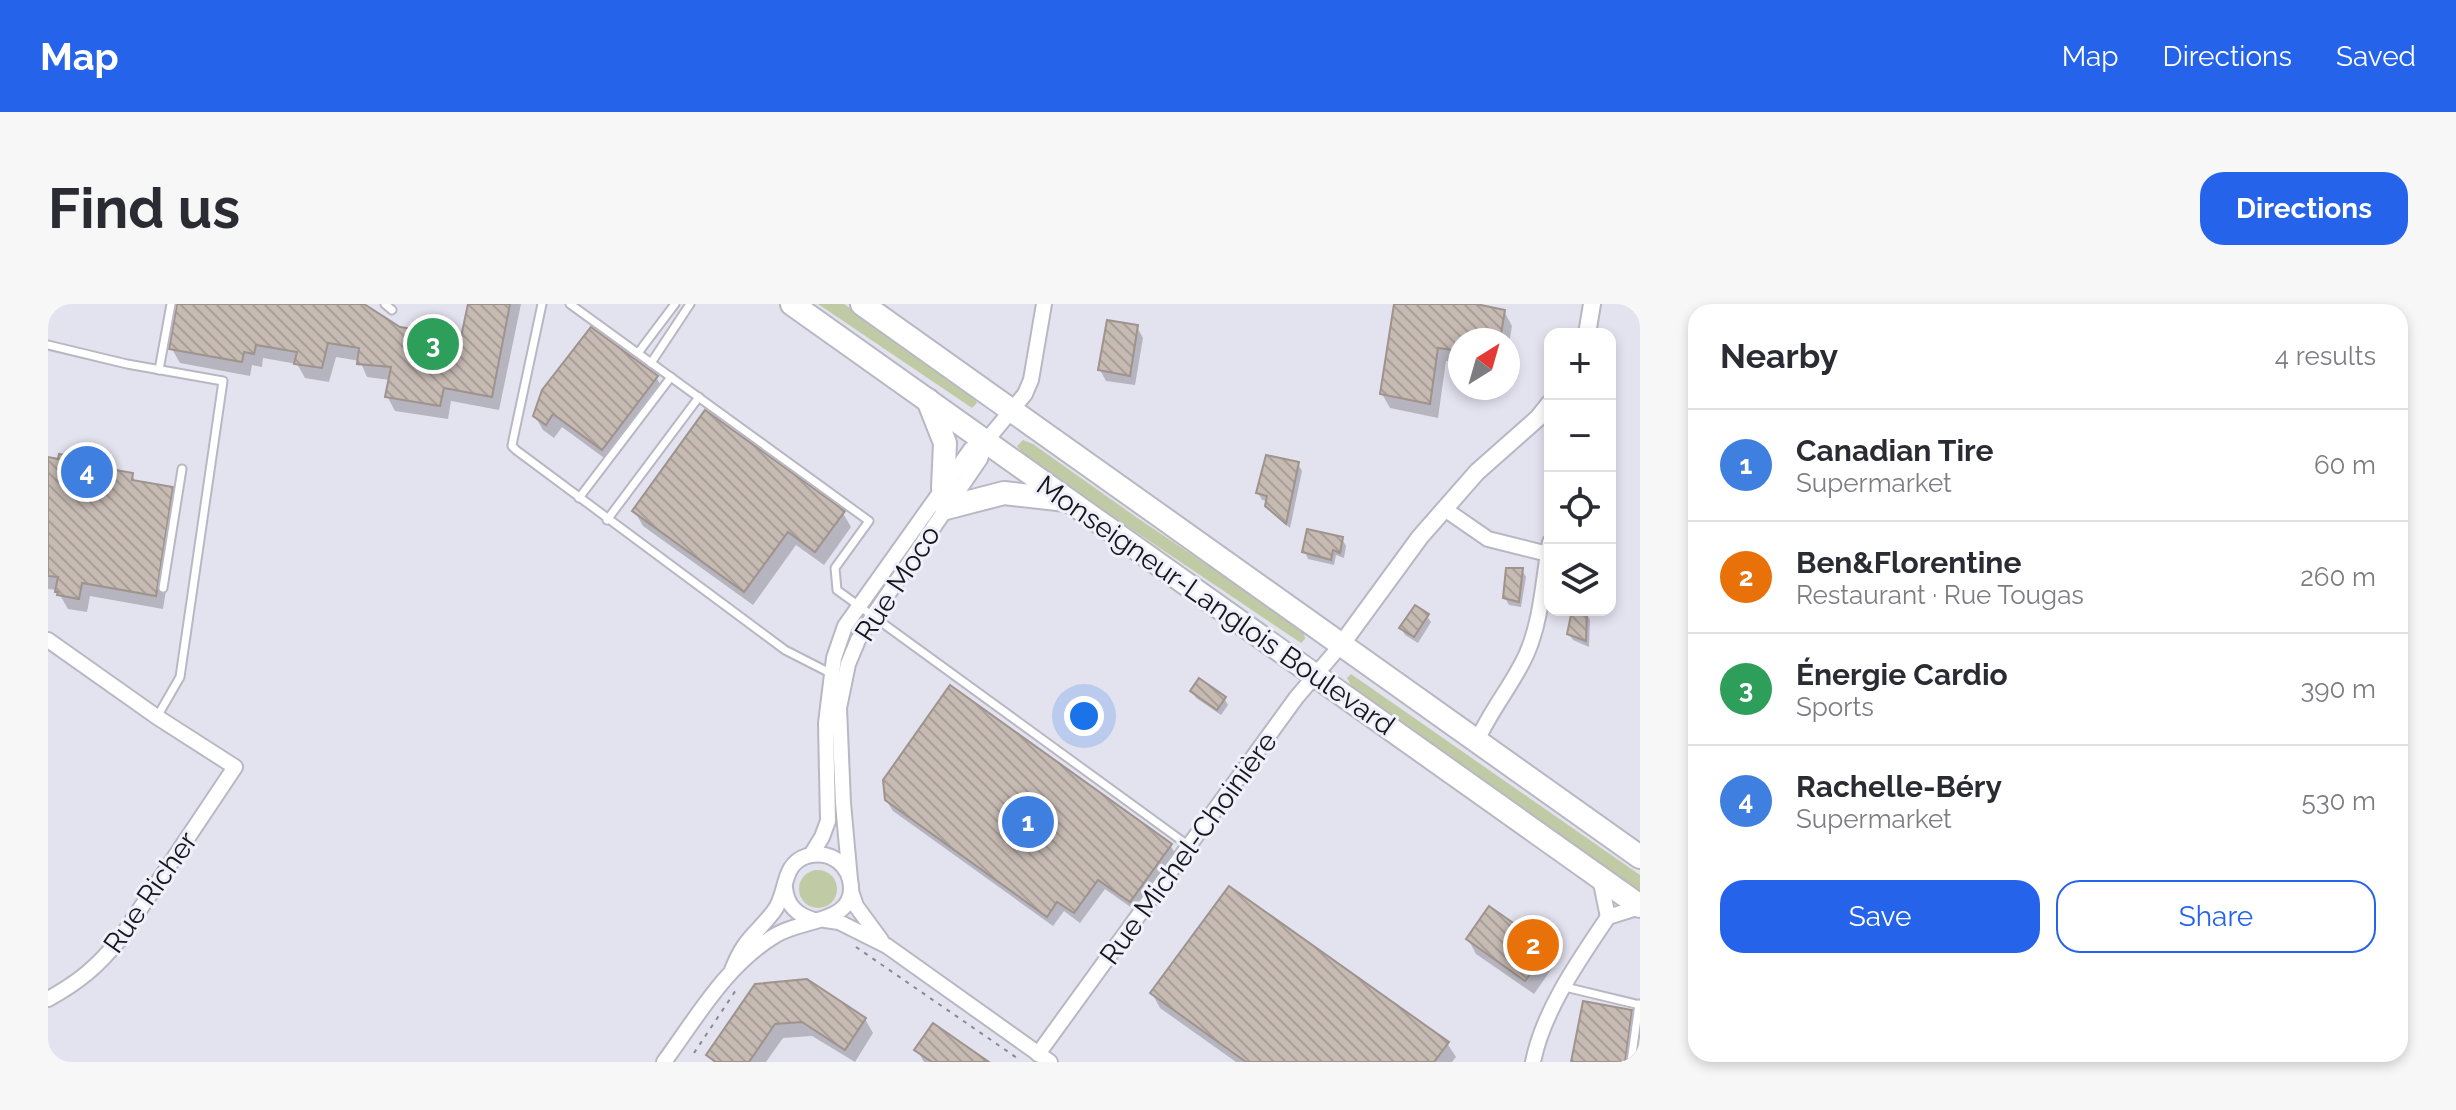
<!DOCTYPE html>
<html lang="en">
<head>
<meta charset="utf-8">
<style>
	:root { --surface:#fff; --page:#f7f7f7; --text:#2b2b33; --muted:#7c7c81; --line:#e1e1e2; --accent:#2563eb }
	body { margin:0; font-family:Raleway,sans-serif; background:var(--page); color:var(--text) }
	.controls { position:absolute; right:24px; top:24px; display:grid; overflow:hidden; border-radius:16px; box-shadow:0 4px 12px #0003 }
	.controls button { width:72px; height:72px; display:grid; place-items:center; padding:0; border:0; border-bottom:2px solid var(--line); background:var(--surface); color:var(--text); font:40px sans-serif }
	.compass { position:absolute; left:1400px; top:24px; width:72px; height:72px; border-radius:50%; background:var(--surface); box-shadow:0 4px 12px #0003; rotate:37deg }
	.you { position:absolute; left:1036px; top:412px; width:28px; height:28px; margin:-20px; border:6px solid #fff; border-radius:50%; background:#1a73e8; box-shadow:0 0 0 12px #1a73e833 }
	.badge { display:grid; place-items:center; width:52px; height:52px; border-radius:50%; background:var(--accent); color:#fff; font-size:26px; font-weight:700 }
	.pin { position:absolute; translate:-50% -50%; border:4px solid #fff; box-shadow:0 2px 8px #0006 }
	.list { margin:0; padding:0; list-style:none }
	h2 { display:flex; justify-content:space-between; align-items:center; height:104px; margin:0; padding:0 32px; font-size:34px }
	h2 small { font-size:26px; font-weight:400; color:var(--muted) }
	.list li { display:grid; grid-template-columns:52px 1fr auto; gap:24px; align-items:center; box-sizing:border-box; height:112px; padding:0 32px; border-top:2px solid var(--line) }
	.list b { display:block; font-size:30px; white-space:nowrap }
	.list p { margin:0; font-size:26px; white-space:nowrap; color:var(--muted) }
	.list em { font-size:26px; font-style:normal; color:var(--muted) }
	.actions { display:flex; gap:16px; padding:24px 32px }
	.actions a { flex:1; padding:18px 0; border:2px solid var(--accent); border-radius:24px; text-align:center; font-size:28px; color:var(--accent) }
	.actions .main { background:var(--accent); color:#fff }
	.icon { flex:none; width:44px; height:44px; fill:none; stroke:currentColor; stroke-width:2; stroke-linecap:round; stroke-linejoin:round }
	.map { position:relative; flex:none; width:1592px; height:758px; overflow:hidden; border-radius:24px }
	header { display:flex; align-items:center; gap:48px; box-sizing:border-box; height:112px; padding:0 40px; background:var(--accent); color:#fff }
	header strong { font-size:38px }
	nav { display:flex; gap:44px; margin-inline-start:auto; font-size:28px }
	.intro { display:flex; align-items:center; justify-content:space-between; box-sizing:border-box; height:192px; padding:0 48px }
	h1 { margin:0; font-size:56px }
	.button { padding:20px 36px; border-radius:24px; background:var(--accent); color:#fff; font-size:28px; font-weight:700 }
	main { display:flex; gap:48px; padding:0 48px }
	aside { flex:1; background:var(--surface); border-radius:24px; box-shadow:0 4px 12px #0003 }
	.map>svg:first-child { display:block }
</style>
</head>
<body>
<header>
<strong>Map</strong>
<nav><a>Map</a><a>Directions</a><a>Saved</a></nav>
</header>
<div class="intro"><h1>Find us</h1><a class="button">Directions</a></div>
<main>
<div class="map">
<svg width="1592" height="758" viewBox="0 0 1592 758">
	<defs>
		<pattern id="building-back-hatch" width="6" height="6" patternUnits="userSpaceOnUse" patternTransform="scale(2)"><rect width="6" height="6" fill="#c6bab3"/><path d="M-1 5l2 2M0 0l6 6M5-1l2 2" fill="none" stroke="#a99f99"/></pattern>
	</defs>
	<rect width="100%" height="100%" fill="#e3e2ef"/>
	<g fill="#c0cba6">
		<polygon points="770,0 796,0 902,73 925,90 929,99 924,104"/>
		<polygon points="975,136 985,140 1088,213 1241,316 1256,329 1257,335 1253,339 1073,218 974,148 969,142"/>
		<polygon points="1303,370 1592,571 1592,588 1305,385 1299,374"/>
		<circle cx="770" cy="585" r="19"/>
	</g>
	<g fill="#0003">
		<polygon points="132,0 312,0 351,25 415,35 422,0 473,0 451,106 403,97 400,115 347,107 339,92 342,76 319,73 312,57 288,53 281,78 257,74 249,60 215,54 214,63 204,61 202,72 132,59 124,45"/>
		<polygon points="1348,0 1429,0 1429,2 1456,7 1464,22 1460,46 1460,36 1412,36 1412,59 1398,57 1390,114 1342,104 1334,90"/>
		<polygon points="1089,23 1095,34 1087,81 1058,77 1052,66"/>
		<polygon points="608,73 616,87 563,159 514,123 506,134 495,126 487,112"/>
		<polygon points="0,155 44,158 48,165 84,171 88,179 123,185 132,199 115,305 42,292 39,308 20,305 9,286 0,285"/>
		<polygon points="1250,160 1254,167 1242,224 1224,209 1220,197 1214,196 1210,189"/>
		<polygon points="587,208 795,209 803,223 776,261 748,241 705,301 595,222"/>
		<polygon points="1294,235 1298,242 1296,254 1288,251 1286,261 1260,255 1257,248"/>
		<polygon points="1474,266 1478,273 1473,303 1461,301 1457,294"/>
		<polygon points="1538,309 1542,316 1541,343 1525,336 1521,330"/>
		<polygon points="1379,312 1383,318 1370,339 1357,331 1353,324"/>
		<polygon points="1144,387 1176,394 1180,401 1173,411 1148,394"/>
		<polygon points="838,496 1122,541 1128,551 1088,607 1057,585 1032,619 1016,607 1005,622 845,507"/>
		<polygon points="1420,635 1499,645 1507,660 1486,690 1428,650"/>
		<polygon points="708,682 817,715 825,729 807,758 764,732 735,734 718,758 665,758 661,751"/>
		<polygon points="1104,689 1399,739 1408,753 1404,758 1188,758 1112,704"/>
		<polygon points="1582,708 1591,722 1587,758 1525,758"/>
		<polygon points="869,746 937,758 876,758"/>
	</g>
	<g fill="url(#building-back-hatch)" stroke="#9e938d" stroke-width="2">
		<polygon points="129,0 316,0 352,23 413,33 420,0 462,0 444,93 396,84 392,102 337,93 343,63 309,60 311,44 280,39 274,64 246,60 249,48 208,41 206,50 196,48 194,58 121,45"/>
		<polygon points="1346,0 1428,0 1457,6 1452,36 1412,36 1412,47 1390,44 1382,100 1332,90"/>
		<polygon points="1059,16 1090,21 1082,72 1050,66"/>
		<polygon points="543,23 610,72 554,146 505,110 498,121 485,112 494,86"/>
		<polygon points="657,106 797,207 767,248 740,228 696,288 584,207"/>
		<polygon points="11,150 46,156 45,162 85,169 84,176 125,183 108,292 34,279 31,295 9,291 10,288 7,288 10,273 0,272 0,153 10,155"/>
		<polygon points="1218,151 1251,158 1238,220 1217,202 1219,192 1208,189"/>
		<polygon points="1259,225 1295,233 1292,249 1285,246 1283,256 1254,248"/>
		<polygon points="1458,264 1475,264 1471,298 1455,294"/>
		<polygon points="1367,301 1381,310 1366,333 1351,324"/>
		<polygon points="1524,306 1539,307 1538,337 1519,330"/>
		<polygon points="1151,374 1178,393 1169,406 1142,387"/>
		<polygon points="902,381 1124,540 1082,598 1050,576 1026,609 1009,598 999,613 837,496 835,476"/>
		<polygon points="1181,582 1401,738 1386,758 1198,758 1102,689"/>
		<polygon points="1441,602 1501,644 1477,677 1418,635"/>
		<polygon points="759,675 818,714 797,746 754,718 727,720 701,758 668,758 658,751 707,680"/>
		<polygon points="1535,697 1584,706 1577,758 1523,758"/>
		<polygon points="885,719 941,758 884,758 866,746"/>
	</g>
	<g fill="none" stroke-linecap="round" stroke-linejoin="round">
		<defs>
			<g id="service">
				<polyline points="337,0 344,6"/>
				<polyline points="494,0 465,136 464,142 468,146 737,346 784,370"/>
				<polyline points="522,0 821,217 787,264 789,286 1141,542"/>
				<polyline points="0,41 79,60 175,77 132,373 109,413"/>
				<polyline points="590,49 627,0"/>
				<polyline points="603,59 642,0"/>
				<polyline points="111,66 123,0"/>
				<polyline points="531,194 623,73"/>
				<polyline points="559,216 651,93"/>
				<polyline points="115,284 134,165"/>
				<polyline points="1517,683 1592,701"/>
				<polyline points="1583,758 1591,700"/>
			</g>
			<g id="minor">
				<polyline points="1398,206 1440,235 1500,250"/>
				<path d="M 0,336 L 109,413 L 187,463 L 72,635 C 49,663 31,678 0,695"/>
				<path d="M 1429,437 C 1443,405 1466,379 1479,349 C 1494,314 1495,275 1502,238"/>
				<polyline points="763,551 774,533 780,517 778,419 786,354 797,322 923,145 938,137"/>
				<polyline points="1552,574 1560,613"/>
				<polyline points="802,576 795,499 791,404 800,360 810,336 825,312 932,155 938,137 977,90 983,76 996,0"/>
				<path d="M 737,584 C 739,602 749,611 766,616"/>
				<polyline points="803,587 808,602 833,636"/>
				<polyline points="1560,613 1592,603"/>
				<polyline points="777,616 791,618 839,642 1002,758"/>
				<polyline points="990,750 1248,394 1293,341"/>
				<path d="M 616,758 C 649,713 679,660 728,631 C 753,615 812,619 802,576 C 800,566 792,557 783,553 C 776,550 767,550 759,552 C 733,560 740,589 726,607 C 707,632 697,633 684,666"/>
				<path d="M 1485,758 C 1495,707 1531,656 1560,613"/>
			</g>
			<g id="tertiary">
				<polyline points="1539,30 1544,0"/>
				<polyline points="1293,341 1372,233 1429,168 1490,114 1502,99"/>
			</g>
			<g id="trunk">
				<polyline points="744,0 1592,602"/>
				<polyline points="814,0 1592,553"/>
				<polyline points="880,96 897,139 895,184"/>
				<polyline points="898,204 956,189 1018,196"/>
			</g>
		</defs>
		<use href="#service" stroke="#b8b7c3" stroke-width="11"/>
		<use href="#minor" stroke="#b8b7c3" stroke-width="18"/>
		<use href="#tertiary" stroke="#b8b7c3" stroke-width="20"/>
		<use href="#trunk" stroke="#b8b7c3" stroke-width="26"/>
		<g stroke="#898992" stroke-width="2" stroke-dasharray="4 6" stroke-linecap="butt">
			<polyline points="31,153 34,140"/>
			<polyline points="808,643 972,756"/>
			<polyline points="646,749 690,683"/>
		</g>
		<use href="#service" stroke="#fff" stroke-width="7"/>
		<use href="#minor" stroke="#fff" stroke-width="14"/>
		<use href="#tertiary" stroke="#fff" stroke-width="16"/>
		<use href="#trunk" stroke="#fff" stroke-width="22"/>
	</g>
	<g text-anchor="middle" stroke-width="6" stroke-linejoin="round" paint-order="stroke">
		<g font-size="28" fill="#16161a" stroke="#f0f0fc">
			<text transform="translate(849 279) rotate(-57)" y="10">Rue Moco</text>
			<text transform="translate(1168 301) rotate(35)" y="10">Monseigneur-Langlois Boulevard</text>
			<text transform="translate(1140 544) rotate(-54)" y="10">Rue Michel-Choinière</text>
			<text transform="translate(102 588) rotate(-55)" y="10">Rue Richer</text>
		</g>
	</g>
</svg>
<div class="controls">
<button>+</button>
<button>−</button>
<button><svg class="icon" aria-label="locate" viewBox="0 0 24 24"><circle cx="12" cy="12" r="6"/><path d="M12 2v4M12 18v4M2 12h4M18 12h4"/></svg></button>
<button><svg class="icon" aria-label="layers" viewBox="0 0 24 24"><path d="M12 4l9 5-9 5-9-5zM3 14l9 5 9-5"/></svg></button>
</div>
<svg class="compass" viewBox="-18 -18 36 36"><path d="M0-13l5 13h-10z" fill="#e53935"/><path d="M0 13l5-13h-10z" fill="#7c7c81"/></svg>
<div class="you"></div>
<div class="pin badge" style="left:980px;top:518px;background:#3f7fe0">1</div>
<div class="pin badge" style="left:1485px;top:641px;background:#e8710a">2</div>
<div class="pin badge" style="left:385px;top:40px;background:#2e9e5b">3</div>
<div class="pin badge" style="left:39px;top:168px;background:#3f7fe0">4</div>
</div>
<aside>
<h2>Nearby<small>4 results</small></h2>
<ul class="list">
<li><span class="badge" style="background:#3f7fe0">1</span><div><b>Canadian Tire</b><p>Supermarket</p></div><em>60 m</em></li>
<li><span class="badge" style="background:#e8710a">2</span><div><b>Ben&amp;Florentine</b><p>Restaurant · Rue Tougas</p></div><em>260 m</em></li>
<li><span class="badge" style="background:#2e9e5b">3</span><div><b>Énergie Cardio</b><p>Sports</p></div><em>390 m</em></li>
<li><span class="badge" style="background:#3f7fe0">4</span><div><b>Rachelle-Béry</b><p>Supermarket</p></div><em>530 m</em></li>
</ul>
<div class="actions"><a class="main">Save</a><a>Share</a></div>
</aside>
</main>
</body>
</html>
